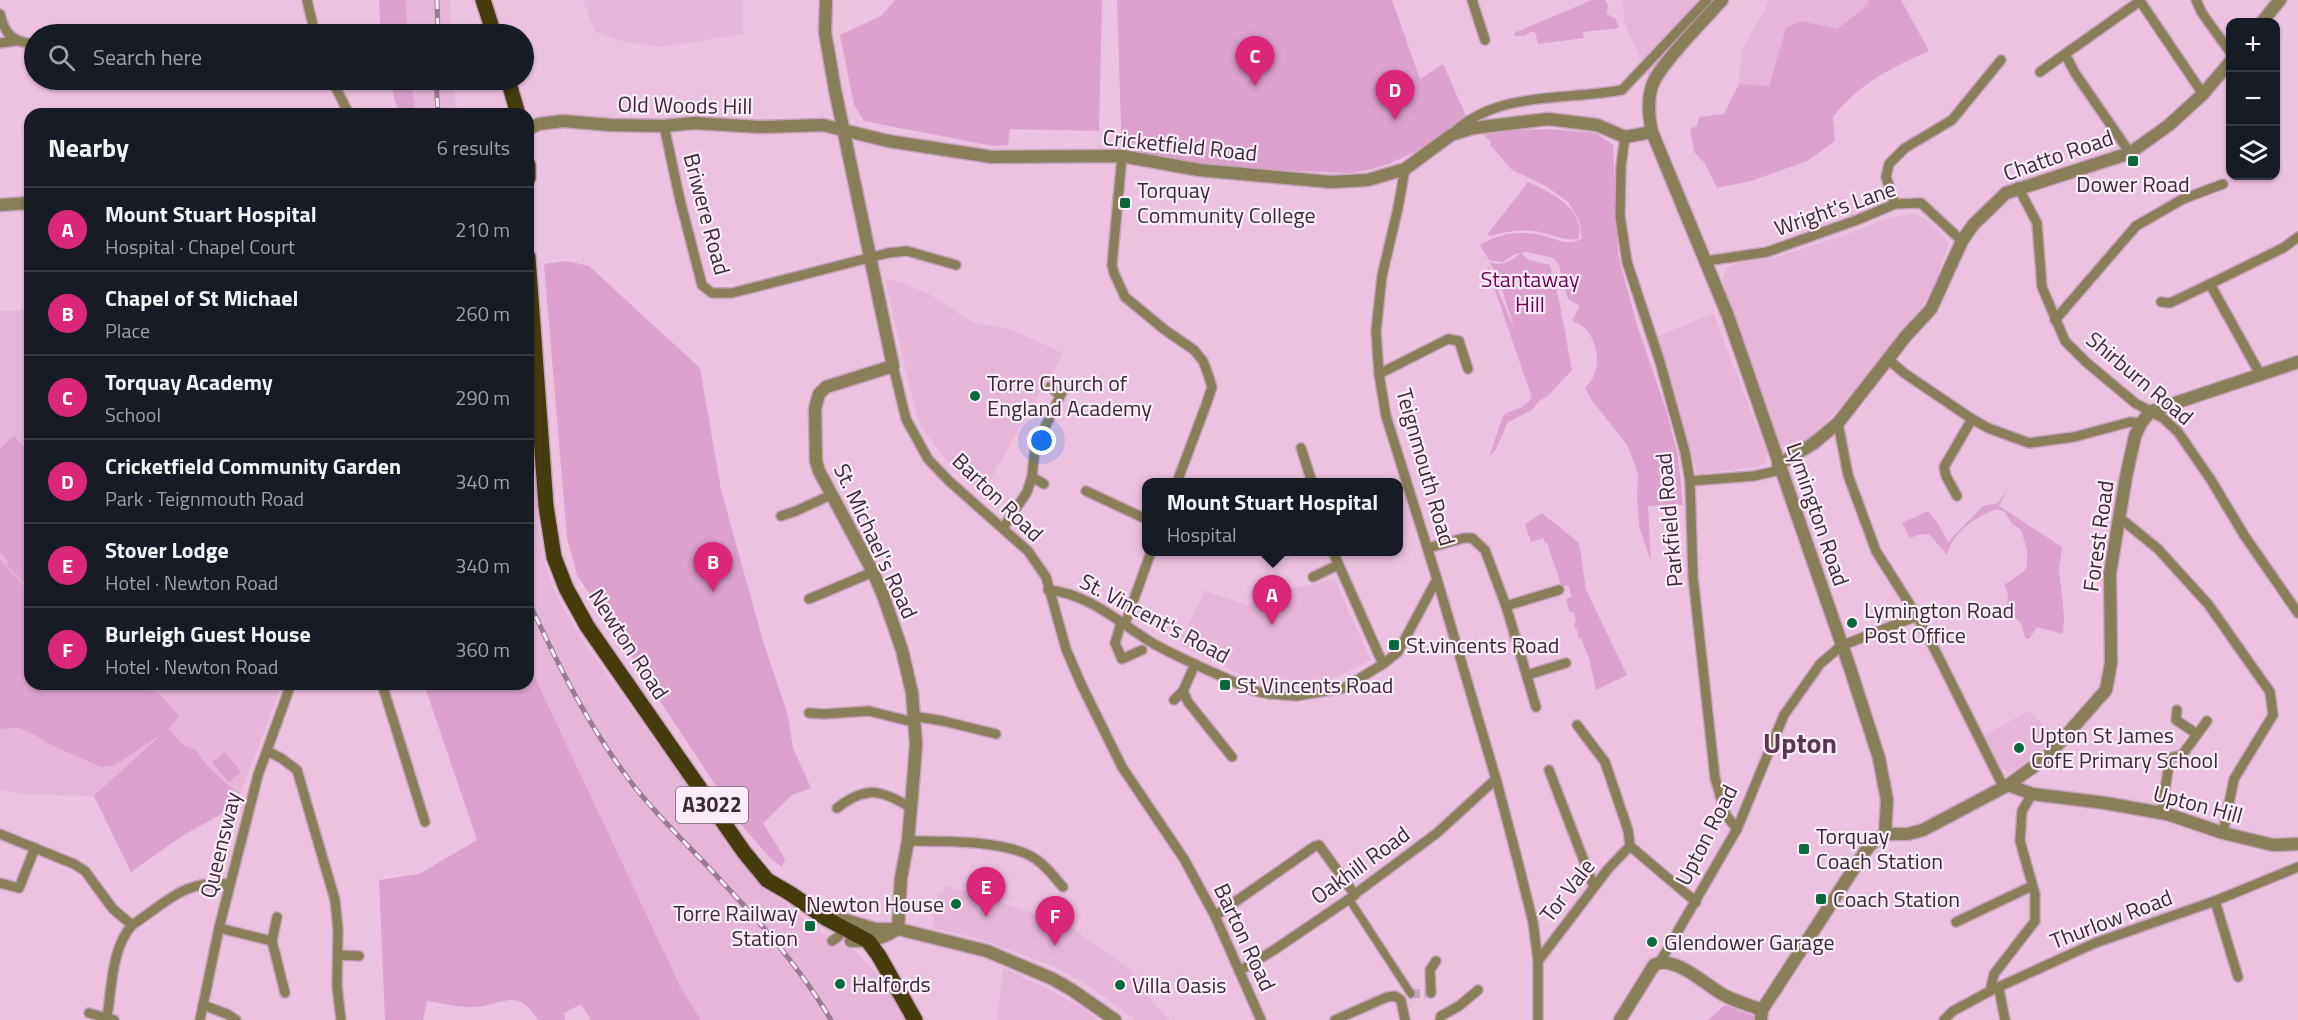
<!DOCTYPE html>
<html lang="en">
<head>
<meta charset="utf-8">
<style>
	:root { --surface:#171b24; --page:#20242c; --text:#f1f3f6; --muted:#9ea1a6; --line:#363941; --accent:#db2777 }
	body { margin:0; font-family:"Titillium Web",sans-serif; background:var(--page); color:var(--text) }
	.controls { position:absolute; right:18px; top:18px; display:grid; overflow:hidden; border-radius:12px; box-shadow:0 2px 4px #0004 }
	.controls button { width:54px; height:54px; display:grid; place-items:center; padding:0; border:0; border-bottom:2px solid var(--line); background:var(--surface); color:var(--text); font:30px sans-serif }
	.you { position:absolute; left:1042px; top:441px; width:21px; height:21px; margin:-15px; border:4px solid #fff; border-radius:50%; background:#1a73e8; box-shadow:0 0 0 9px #1a73e833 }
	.badge { display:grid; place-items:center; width:39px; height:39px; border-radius:50%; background:var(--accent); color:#fff; font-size:20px; font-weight:700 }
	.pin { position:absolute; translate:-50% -50px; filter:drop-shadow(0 2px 3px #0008) }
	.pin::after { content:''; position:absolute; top:32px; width:21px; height:18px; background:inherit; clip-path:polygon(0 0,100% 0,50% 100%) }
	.popup { position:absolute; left:1142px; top:478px; width:261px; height:78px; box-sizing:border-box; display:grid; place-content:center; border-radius:12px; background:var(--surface); filter:drop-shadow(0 2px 4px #0005); font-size:20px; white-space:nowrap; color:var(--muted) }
	.popup b { font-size:22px; color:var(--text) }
	.popup::after { content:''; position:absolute; left:50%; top:100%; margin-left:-12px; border:12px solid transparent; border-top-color:var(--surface) }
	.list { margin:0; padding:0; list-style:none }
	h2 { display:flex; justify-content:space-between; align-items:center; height:78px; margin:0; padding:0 24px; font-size:26px }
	h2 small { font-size:20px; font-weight:400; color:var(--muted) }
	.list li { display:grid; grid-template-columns:39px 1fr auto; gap:18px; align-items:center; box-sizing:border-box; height:84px; padding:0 24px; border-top:2px solid var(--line) }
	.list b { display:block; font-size:22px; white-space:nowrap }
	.list p { margin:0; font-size:20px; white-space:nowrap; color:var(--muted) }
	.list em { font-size:20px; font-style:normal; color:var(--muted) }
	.icon { flex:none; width:33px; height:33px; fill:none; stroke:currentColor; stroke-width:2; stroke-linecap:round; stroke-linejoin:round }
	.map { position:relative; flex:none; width:2298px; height:1020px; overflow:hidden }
	.search { position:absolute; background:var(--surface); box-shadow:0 2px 4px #0004; left:24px; top:24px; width:510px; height:66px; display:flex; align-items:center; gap:15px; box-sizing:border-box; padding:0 21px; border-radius:33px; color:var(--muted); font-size:22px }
	.panel { position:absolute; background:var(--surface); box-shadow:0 2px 4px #0004; left:24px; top:108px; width:510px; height:582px; border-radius:18px }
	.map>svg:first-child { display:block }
</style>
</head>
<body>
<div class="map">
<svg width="2298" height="1020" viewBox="0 0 2298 1020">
	<rect width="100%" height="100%" fill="#edc2e1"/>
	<g fill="#e6b5d8">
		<polygon points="405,0 450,0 451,34 408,34"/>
		<polygon points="583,0 743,0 743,34 662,47 625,42 595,32"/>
		<polygon points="1623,0 1722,0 1652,84 1624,22"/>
		<polygon points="1768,0 1868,0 1868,5 1837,29 1801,21 1786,28 1769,86 1739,84 1741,50 1767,6"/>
		<polygon points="412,80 453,80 457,114 415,114"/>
		<polygon points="1909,214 1922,217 1937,229 1949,243 1932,291 1904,331 1851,396 1813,435 1800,445 1788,449 1778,446 1722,280 1727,268 1740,262 1771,259 1854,232 1887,218"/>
		<polygon points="885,279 903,283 929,294 972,322 1010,329 1063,353 982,494 942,456 921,426 915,410"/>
		<polygon points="30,310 30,684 282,684 238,800 209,821 183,836 131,872 94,796 24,794 0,790 0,311"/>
		<polygon points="1713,313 1767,453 1767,462 1755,467 1698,474 1652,339"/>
		<polygon points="536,489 540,536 546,568 560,602 584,643 759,884 799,914 809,925 855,951 883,980 905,1020 701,1020 682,990 528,663 528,491"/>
		<polygon points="1334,579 1371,660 1326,682 1297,687 1251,680 1179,644 1205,591 1247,605 1277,592"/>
		<polygon points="2028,711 2058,738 2037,758 2009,773 1998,764 1985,735"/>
		<polygon points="945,886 986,897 1071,927 1132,971 1156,1006 1170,1020 1136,1020 1085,983 1053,966 976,938 933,928 937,893 943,893"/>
		<polygon points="1003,968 1042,986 1083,1008 1098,1020 997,1020"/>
	</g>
	<g fill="#dca1cd">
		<polygon points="379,0 405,0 408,34 381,34"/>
		<polygon points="895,0 1102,0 1099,131 1010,129 1008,145 993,146 864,121 854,105 840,35 881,16"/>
		<path d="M 1117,0 L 1392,0 L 1420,79 L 1443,64 L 1466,116 C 1458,121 1452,127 1444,133 C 1412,155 1386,169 1347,173 L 1215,168 L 1122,156 Z"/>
		<polygon points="1592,0 1605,0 1608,5 1607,14 1616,19 1619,28 1583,32 1584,38 1538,44 1535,32 1531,32 1524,36 1514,36 1514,33"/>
		<path d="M 1868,0 L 1901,0 L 1929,51 C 1890,68 1860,83 1833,117 L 1835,141 L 1807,161 L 1751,181 L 1717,188 L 1704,162 L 1694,152 L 1690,129 L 1697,126 L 1699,117 L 1724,114 L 1739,84 L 1769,86 L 1786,28 L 1801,21 L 1837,29 L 1868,5 Z"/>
		<polygon points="389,80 412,80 415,114 399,114"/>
		<path d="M 1548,129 L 1596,133 L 1613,145 L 1618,254 L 1635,319 L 1667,413 L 1678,456 L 1683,505 L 1648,506 L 1651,562 L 1639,526 L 1637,497 L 1638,476 L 1635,465 L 1627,445 L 1591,399 L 1585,388 C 1602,373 1600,345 1585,328 C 1582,325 1576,323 1572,320 L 1580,306 L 1568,299 L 1559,265 L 1554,258 L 1526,252 L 1515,254 L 1503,262 L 1489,260 L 1480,245 C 1497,234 1515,231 1536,234 C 1551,236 1568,249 1582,238 L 1579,220 L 1568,202 L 1546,186 L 1512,170 L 1490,145 L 1491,142 L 1484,135 L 1503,131 Z"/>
		<path d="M 1528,182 C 1550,192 1587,209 1578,239 C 1565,241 1556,236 1544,233 C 1526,228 1508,231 1491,236 L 1487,235 Z"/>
		<path d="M 1521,253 L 1529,260 L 1550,265 L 1559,300 L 1572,370 L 1548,396 L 1539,401 L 1532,410 L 1508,422 L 1496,449 L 1489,457 L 1503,416 L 1506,413 L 1521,408 L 1532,398 L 1487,267 L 1488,266 L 1515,331 L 1500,283 L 1490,262 C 1502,267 1511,261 1521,253 Z"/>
		<polygon points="567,261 589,266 700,368 721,490 763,641 787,712 793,748 811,788 792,795 763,823 785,859 782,867 771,859 743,827 577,575 567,538 544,264"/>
		<polygon points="14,436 24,447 27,445 30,447 30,589 6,564 8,561 0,552 0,449"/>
		<path d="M 2009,486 L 1999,506 L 2062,547 L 2059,569 L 2064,616 L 2063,634 L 2037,627 L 2029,639 L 2025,638 L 2021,623 L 2007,609 L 2008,594 L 2004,585 L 2023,572 L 2027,567 L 2027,549 L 2021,530 L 2012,524 L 2005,512 L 1998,509 L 1994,510 C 1974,518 1952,533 1947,555 L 1929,534 L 1918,535 L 1910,538 L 1902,523 L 1928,511 L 1937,522 L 1948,542 L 1983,506 L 1998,503 Z"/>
		<polygon points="1542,513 1579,543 1586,590 1627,675 1596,690 1589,658 1581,638 1579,639 1577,629 1574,627 1576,619 1574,613 1569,611 1566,599 1572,597 1568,585 1562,587 1547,543 1545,543 1543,538 1531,542 1525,524"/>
		<path d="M 0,560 L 30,592 L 30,684 L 143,684 L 150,691 L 159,693 L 179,716 L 168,729 L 184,746 L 196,750 L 206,765 L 239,795 C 235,811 196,827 182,836 C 165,847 148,860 131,872 L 94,796 L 163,733 L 115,765 L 101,767 L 47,743 L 32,733 L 19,728 L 0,729 Z"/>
		<path d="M 528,663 L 682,990 L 701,1020 L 591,1020 L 581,1004 L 564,1013 L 565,1020 L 538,1020 C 516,986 505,1005 475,1007 C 460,1008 443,1003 427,1001 L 423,1020 L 385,1020 L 379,880 L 419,874 L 477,840 L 424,684 L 528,684 Z"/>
		<polygon points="225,752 241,772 229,782 212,762"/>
		<polygon points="1725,1005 1757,1017 1756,1020 1708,1020"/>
	</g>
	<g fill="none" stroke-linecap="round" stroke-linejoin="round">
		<polyline stroke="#c9a4bf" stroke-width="9" stroke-dasharray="9 4.5" stroke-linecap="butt" points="1411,994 1431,993"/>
		<defs>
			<polyline id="pedestrian" points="1349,899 1411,994"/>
			<g id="minor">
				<polyline points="307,0 315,34"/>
				<polyline points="1472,0 1485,40"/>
				<polyline points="2196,0 2202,13 2230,52"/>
				<path d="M 0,14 C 5,35 13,42 34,44"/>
				<polyline points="0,43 15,41"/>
				<polyline points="2040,72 2065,54"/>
				<polyline points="332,80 349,114"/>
				<polyline points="664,126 680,200 702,285 712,293 732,293 888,253 907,251 956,265"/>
				<path d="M 1453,133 C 1499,90 1564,101 1622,90 L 1707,0"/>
				<polyline points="1625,137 1621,166 1620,216 1627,262 1660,362 1685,452 1690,481 1693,577 1715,778 1726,815 1737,829"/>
				<polyline points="2130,153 2075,73 2065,54 2140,1 2203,94"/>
				<polyline points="1122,156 1112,265 1114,273 1125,297 1165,330 1194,350 1203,361 1208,374 1212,387 1206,405 1177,482"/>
				<polyline points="1405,169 1398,208 1382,276 1376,331 1379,374 1386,416 1437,579 1496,779 1518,862 1533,922 1538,961 1538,1020"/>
				<polyline points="2018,187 2037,223 2042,287 2065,341 2086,362 2135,403 2163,418 2178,432 2211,480 2244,535 2298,613"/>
				<polyline points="1895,204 1886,177 1889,164 1905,148 1952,120 2001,60"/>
				<polyline points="1706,261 1767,252 1857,220 1895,204 1921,203 1962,241"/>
				<polyline points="2161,302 2170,303 2210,284"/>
				<polyline points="2055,320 2136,226 2183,199 2223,184"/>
				<polyline points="1889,360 1904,373 1972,419 1988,428 2029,443 2074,437 2130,422 2141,423"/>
				<polyline points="893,366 906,419 928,459 949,481 1028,551 1046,577 1066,649 1081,684 1122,767 1184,859 1215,916 1261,1020"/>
				<polyline points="1379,374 1448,339 1459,341 1468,369"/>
				<polyline points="2260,374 2210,284 2283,248 2298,237"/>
				<polyline points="1050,387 1060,395"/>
				<polyline points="1838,423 1848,475 1876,551 1917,616 1938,656 2004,788"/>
				<polyline points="1301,448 1312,482"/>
				<polyline points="1032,477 1044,484"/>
				<polyline points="1690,481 1754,476 1781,470"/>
				<polyline points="1086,491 1146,519"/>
				<polyline points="1957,496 1946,476 1944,467 1972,419"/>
				<polyline points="781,516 796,511 831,495"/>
				<polyline points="2119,517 2158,549 2208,604 2270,692 2273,715 2234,779 2223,833"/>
				<polyline points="1003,528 1027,492 1032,477 1035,448 1064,388"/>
				<polyline points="1428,548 1464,538 1472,538 1485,550 1506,606 1536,707"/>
				<polyline points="1333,552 1383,664"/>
				<polyline points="1313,577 1338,565"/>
				<path d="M 1048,590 C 1088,593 1121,624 1154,644 C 1187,662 1221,676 1255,691 L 1269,694 L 1296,696 L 1344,688 L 1383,664 L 1398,652 L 1437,579"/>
				<polyline points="809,599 873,572"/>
				<polyline points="1506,606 1559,590"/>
				<polyline points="1121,623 1115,643 1122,659 1142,650"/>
				<polyline points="1125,624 1151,552"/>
				<polyline points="1195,664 1183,691 1188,702 1232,757"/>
				<polyline points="1527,675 1566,663"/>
				<polyline points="382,684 425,822"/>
				<polyline points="1174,700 1183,691"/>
				<polyline points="2177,710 2176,720 2197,734"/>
				<polyline points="809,713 824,714 869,711 913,722"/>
				<polyline points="913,716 943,721 996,734"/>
				<polyline points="267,751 281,758 297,770 335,900 338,930 337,986 341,1020"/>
				<polyline points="1549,770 1594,887"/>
				<path d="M 837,808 C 866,786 881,789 911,808"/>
				<polyline points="2161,814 2170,758 2182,755 2207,721"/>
				<polyline points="0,834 74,864 85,871 113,909 132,925"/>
				<path d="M 908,841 C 940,841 1011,840 1037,860 C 1047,867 1055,878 1063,887"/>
				<polyline points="1630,846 1696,902"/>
				<polyline points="0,883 19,888 35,848"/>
				<polyline points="1359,891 1437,833 1496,779"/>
				<polyline points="2215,901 2238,977"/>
				<polyline points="1215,916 1315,846 1319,845 1355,895 1274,950 1239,971"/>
				<polyline points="277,917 272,941 285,993"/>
				<polyline points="1956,922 2032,886"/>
				<polyline points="219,928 272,941"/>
				<polyline points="832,941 839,936 843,927"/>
				<polyline points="338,955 359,956"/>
				<polyline points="1538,961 1608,869 1630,846 1628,830 1605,762 1577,725"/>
				<polyline points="1660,962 1737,829 1784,715 1820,664 1841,646 1917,616"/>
				<polyline points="1999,989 2005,1020"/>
				<polyline points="1990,991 1994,974 2035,921 2035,894 2020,841 2022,811 2032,794"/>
				<polyline points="1431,993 1430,970 1436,961"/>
				<polyline points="203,1005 227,1014 236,1020"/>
				<polyline points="89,1013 114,1020"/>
				<path d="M 107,1017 C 112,988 111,949 132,925 C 169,901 182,880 230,884"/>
				<polyline points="200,1020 219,928 258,775 291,684"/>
				<polyline points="1335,1020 1387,997 1395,996 1401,1000 1405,1020"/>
				<polyline points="1440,1020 1441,1016 1459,1006 1478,990"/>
				<polyline points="1944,1020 1953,1011 1990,991 2095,943 2215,901 2298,867"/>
			</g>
			<g id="tertiary">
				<polyline points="826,0 825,32 835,90 893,366 826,387 819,394 815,409 816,461 819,471 873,572 883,595 902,650 912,693 916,744 914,771 908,841 901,878 898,929"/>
				<path d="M 1722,0 C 1706,18 1658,66 1652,86 C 1647,101 1649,118 1652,132 L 1728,316 L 1850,668 L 1879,758 L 1887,800 L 1885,834"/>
				<polyline points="2262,22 2280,0"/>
				<polyline points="528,129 539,124 563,121 610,125 664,126 694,123 760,127 823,125 888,141 992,157 1122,156 1199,170 1331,182 1368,180 1405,169 1451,135 1473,128 1548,119 1597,125 1625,137 1652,132"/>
				<polyline points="0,205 30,203"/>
				<polyline points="1778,465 1814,443 1838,423 1906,336 1931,309 1962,241 1973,225 2006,193 2130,153 2169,125 2203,94 2230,62"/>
				<polyline points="2008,785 2047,757 2106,690 2111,663 2110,573 2126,477 2135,436 2141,423 2150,412 2172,404 2298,362"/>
				<polyline points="1885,834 1908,834 1923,830 2008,785 2032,794 2105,803 2167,814 2223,833 2273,845 2298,844"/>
				<polyline points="832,916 875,929 898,929 987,951 1053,979 1072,990 1115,1020"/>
				<path d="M 851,941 C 869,941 882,940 897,929"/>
				<path d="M 1620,1020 L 1654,965 C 1673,954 1705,984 1722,994 C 1734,1001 1749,1005 1762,1010"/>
				<polyline points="1761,1020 1762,1010 1864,853 1872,843 1885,834"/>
			</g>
			<g id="primary">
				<polyline points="483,0 494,34"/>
				<polyline points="508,80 518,114"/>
				<polyline points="528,165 528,178"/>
				<polyline points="528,257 546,506 554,557 566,588 587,626 744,852 767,880 791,894 827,919 868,941 879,956 915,1020"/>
			</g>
		</defs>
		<use href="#pedestrian" stroke="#c6a1bb" stroke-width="10"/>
		<use href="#minor" stroke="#c6a1bb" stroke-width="12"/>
		<use href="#tertiary" stroke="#c6a1bb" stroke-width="15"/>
		<use href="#primary" stroke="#c6a1bb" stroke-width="18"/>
		<use href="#pedestrian" stroke="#887e57" stroke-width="7"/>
		<use href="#minor" stroke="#887e57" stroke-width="9"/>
		<use href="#tertiary" stroke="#887e57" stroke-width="12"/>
		<use href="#primary" stroke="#463b0d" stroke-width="15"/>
		<defs>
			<g id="rail">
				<polyline points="437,0 438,34"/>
				<polyline points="436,80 438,114"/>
				<path d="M 528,600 C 559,667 591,732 637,790 C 664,823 695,852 724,884 C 763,925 802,971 831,1020"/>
			</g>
		</defs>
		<use href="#rail" stroke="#9a7b91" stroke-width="5"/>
		<use href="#rail" stroke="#feecf9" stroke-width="3" stroke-dasharray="9" stroke-linecap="butt"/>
	</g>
	<g fill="#0a6a3e" stroke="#feecf9" stroke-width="2">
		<rect x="2127" y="155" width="12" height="12" rx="3"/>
		<rect x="1119" y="197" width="12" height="12" rx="3"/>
		<circle cx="975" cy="396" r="6"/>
		<circle cx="1852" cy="623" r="6"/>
		<rect x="1388" y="639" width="12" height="12" rx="3"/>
		<rect x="1219" y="679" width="12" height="12" rx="3"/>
		<circle cx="2019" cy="748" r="6"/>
		<rect x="1798" y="843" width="12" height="12" rx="3"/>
		<rect x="1815" y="893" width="12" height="12" rx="3"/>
		<circle cx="956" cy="904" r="6"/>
		<rect x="804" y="920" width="12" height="12" rx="3"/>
		<circle cx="1652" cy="942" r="6"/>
		<circle cx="840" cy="984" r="6"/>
		<circle cx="1120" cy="985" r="6"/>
	</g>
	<g text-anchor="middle" stroke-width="4.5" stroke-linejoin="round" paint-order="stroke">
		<rect fill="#feecf9" stroke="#756470" stroke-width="1.5" x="676" y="787" width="72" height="36" rx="4.5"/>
		<g font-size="21" font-weight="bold" fill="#3a2a36">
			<text x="712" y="812">A3022</text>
		</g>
		<g font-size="22" fill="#3a2a36" stroke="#feecf9">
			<text transform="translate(685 105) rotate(1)" y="8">Old Woods Hill</text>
			<text transform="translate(1180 145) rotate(6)" y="8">Cricketfield Road</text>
			<text transform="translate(2058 155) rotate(-19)" y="8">Chatto Road</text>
			<text transform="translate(1835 208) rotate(-19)" y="8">Wright's Lane</text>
			<text transform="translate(707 214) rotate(75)" y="8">Briwere Road</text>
			<text transform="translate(2140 378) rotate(40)" y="8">Shirburn Road</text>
			<text transform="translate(1426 467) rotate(74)" y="8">Teignmouth Road</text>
			<text transform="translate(998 497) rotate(44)" y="8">Barton Road</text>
			<text transform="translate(1818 514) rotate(71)" y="8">Lymington Road</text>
			<text transform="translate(1669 520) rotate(-95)" y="8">Parkfield Road</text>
			<text transform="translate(2098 536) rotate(-82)" y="8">Forest Road</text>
			<text transform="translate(876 541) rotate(65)" y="8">St. Michael's Road</text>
			<text transform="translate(1155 618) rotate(28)" y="8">St. Vincent's Road</text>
			<text transform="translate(629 644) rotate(57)" y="8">Newton Road</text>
			<text transform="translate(2198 804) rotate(15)" y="8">Upton Hill</text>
			<text transform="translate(1706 835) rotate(-63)" y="8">Upton Road</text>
			<text transform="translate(220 845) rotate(-76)" y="8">Queensway</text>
			<text transform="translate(1360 865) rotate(-36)" y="8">Oakhill Road</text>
			<text transform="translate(1567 890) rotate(-52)" y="8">Tor Vale</text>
			<text transform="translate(2111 919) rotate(-21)" y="8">Thurlow Road</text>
			<text transform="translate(1245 937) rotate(65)" y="8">Barton Road</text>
		</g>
		<g font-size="22" fill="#3a2a36" stroke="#feecf9" text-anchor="start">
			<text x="2133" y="192" text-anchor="middle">Dower Road</text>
			<text x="1137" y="198">Torquay<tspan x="1137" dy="25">Community College</tspan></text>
			<text x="987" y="391">Torre Church of<tspan x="987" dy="25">England Academy</tspan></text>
			<text x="1864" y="618">Lymington Road<tspan x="1864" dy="25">Post Office</tspan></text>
			<text x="1406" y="653">St.vincents Road</text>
			<text x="1237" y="693">St Vincents Road</text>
			<text x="2031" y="743">Upton St James<tspan x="2031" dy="25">CofE Primary School</tspan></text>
			<text x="1816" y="844">Torquay<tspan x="1816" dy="25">Coach Station</tspan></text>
			<text x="1833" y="907">Coach Station</text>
			<text x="944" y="912" text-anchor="end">Newton House</text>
			<text x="798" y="921" text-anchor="end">Torre Railway<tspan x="798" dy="25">Station</tspan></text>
			<text x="1664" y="950">Glendower Garage</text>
			<text x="852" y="992">Halfords</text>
			<text x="1132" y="993">Villa Oasis</text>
		</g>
		<g font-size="22" fill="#6b055c" stroke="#feecf9">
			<text x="1530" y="287">Stantaway<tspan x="1530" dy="25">Hill</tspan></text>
		</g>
		<g font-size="28" font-weight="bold" fill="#593751" stroke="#feecf9">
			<text x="1800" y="753">Upton</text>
		</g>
	</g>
</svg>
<div class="controls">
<button>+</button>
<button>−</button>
<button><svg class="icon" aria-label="layers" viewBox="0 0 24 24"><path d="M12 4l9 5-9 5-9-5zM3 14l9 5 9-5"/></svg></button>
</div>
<div class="you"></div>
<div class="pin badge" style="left:1272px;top:625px">A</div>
<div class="popup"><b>Mount Stuart Hospital</b>Hospital</div>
<div class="pin badge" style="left:713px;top:592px">B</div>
<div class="pin badge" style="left:1255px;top:86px">C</div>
<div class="pin badge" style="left:1395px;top:120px">D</div>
<div class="pin badge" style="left:986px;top:917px">E</div>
<div class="pin badge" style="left:1055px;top:946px">F</div>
<div class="search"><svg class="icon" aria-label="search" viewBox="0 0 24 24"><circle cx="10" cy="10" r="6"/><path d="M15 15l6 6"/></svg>Search here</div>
<section class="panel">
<h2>Nearby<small>6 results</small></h2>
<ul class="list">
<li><span class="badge">A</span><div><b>Mount Stuart Hospital</b><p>Hospital · Chapel Court</p></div><em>210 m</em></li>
<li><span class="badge">B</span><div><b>Chapel of St Michael</b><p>Place</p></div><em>260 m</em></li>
<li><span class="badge">C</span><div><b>Torquay Academy</b><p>School</p></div><em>290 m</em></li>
<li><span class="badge">D</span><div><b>Cricketfield Community Garden</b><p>Park · Teignmouth Road</p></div><em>340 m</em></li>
<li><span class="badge">E</span><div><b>Stover Lodge</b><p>Hotel · Newton Road</p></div><em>340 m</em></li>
<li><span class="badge">F</span><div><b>Burleigh Guest House</b><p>Hotel · Newton Road</p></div><em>360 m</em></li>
</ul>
</section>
</div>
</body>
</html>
